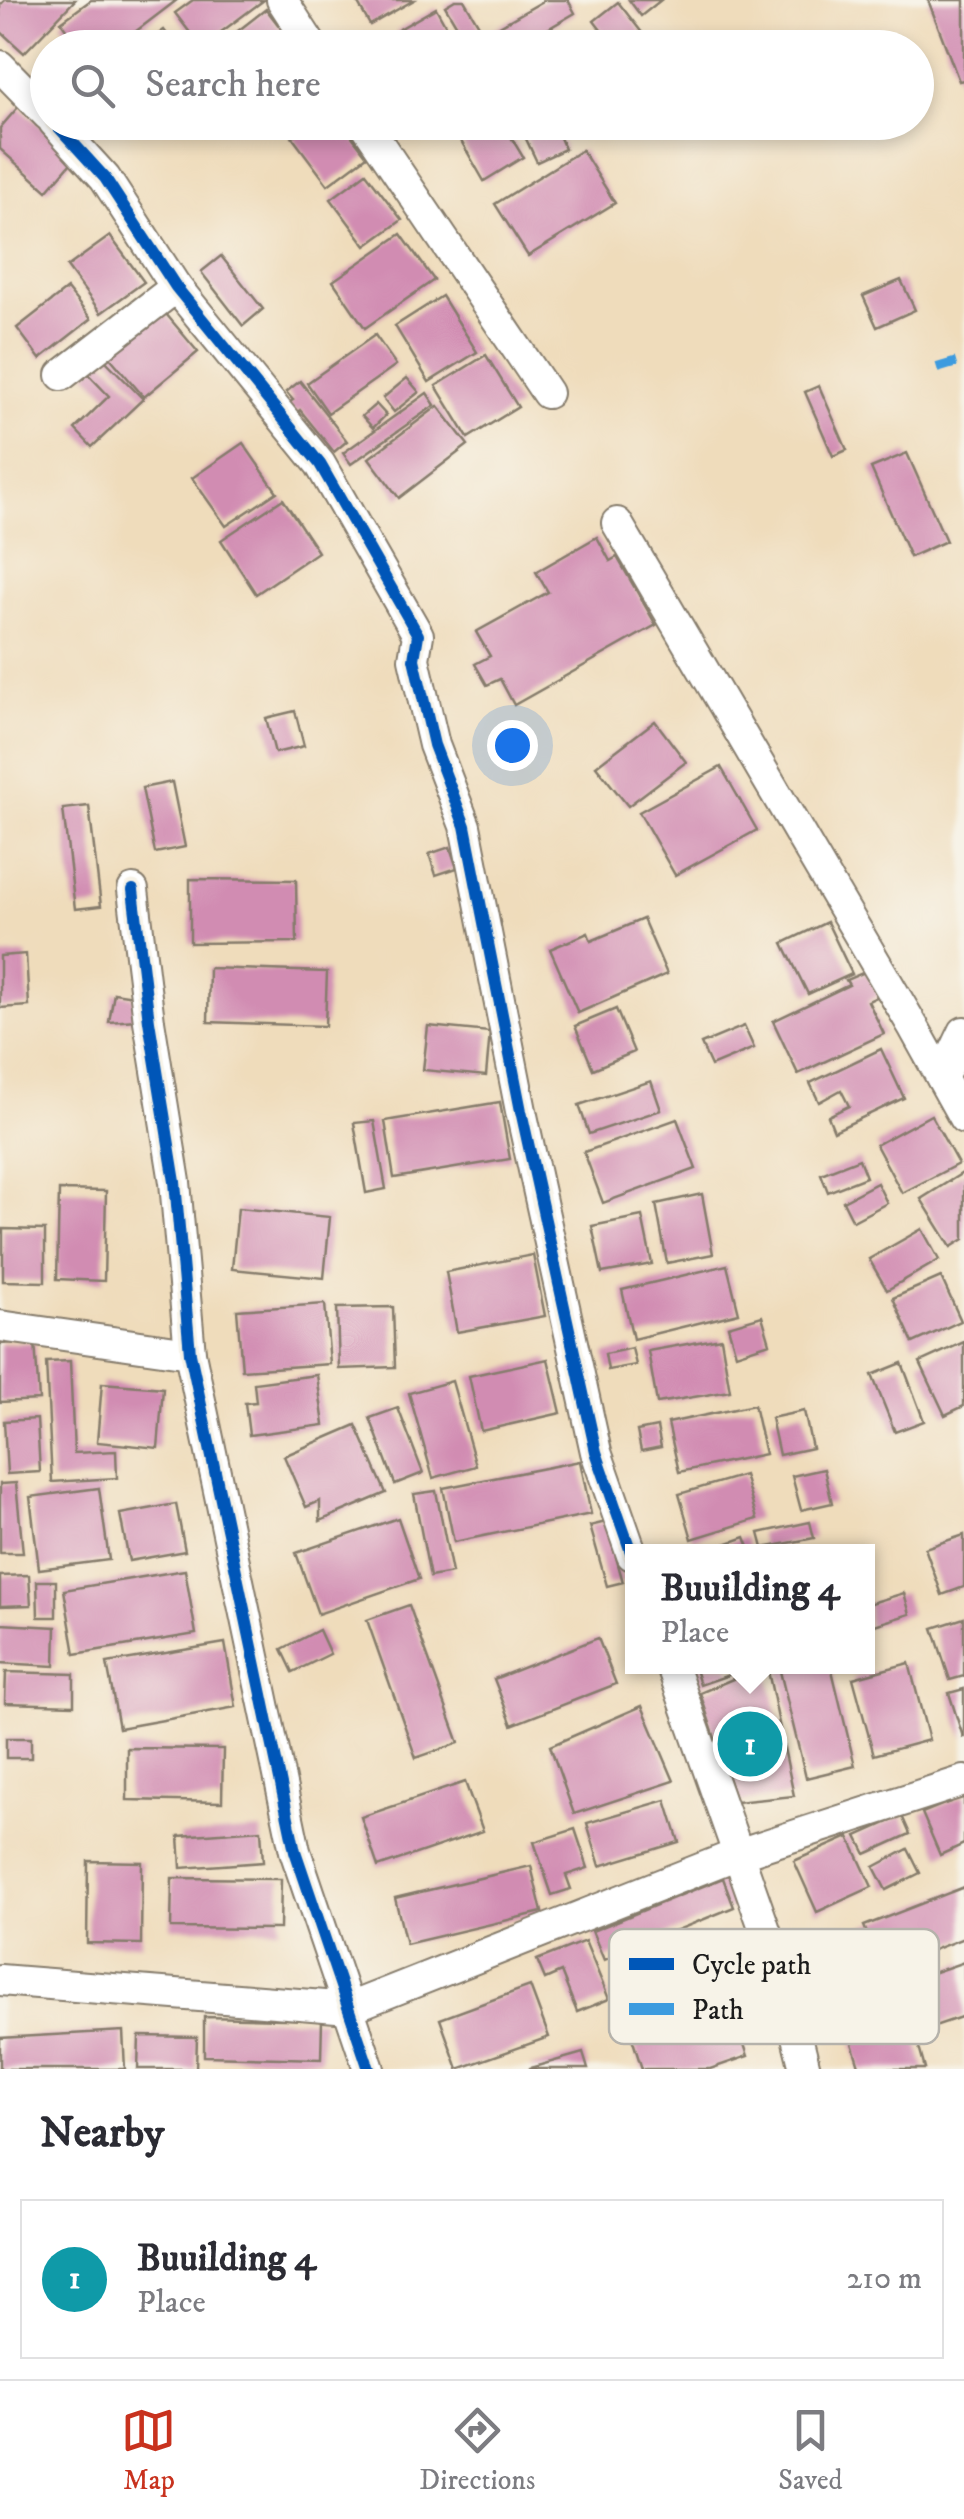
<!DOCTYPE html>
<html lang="en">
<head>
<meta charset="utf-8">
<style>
	:root { --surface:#fff; --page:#f2f2f3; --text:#2b2b33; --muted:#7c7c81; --line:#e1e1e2; --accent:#c8321e }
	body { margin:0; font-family:"IM FELL DW Pica",serif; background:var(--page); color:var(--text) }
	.you { position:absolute; left:512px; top:745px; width:35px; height:35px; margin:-25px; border:8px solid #fff; border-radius:50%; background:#1a73e8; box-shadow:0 0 0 15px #1a73e833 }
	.badge { display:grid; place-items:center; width:65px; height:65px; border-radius:50%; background:var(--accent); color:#fff; font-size:32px; font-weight:700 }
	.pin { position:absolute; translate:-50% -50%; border:5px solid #fff; box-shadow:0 2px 10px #0006 }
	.popup { position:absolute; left:625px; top:1544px; width:250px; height:130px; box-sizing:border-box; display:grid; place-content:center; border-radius:0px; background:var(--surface); filter:drop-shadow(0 2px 8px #0005); font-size:32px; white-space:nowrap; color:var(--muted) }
	.popup b { font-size:38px; color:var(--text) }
	.popup::after { content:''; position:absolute; left:50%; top:100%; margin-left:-20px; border:20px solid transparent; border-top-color:var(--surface) }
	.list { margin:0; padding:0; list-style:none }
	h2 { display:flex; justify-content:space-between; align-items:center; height:130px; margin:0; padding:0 40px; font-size:42px }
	h2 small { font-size:32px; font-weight:400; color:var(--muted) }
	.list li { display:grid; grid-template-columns:65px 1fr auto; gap:30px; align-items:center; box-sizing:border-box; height:160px; margin:0 20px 20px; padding:0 20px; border:2px solid var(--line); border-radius:0px }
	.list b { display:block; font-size:38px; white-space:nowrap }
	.list p { margin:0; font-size:32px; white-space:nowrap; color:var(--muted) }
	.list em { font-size:32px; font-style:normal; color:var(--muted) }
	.icon { flex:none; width:55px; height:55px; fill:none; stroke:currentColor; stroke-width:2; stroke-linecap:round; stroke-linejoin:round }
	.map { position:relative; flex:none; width:964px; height:2069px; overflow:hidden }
	.search { position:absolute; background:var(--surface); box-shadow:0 5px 15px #0003; left:30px; right:30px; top:30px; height:110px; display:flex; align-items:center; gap:25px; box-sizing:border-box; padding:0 35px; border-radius:55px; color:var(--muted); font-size:38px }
	.sheet { height:310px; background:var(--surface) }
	nav { display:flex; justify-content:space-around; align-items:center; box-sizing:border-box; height:140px; border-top:2px solid var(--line); background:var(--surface); font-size:28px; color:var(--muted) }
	nav a { display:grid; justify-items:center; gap:5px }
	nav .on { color:var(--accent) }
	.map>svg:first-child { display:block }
</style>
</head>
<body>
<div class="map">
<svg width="964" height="2069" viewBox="0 0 964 2069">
	<rect width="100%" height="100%" fill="#f7f3e8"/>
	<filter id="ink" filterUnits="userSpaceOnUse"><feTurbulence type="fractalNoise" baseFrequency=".01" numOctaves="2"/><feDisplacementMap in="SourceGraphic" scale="20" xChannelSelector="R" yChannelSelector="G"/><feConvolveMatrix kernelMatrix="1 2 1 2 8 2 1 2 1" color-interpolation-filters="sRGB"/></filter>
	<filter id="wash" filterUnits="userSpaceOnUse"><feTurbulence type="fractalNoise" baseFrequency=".0048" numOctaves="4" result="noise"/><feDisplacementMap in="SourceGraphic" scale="40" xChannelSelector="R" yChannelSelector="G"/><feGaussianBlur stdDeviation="2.25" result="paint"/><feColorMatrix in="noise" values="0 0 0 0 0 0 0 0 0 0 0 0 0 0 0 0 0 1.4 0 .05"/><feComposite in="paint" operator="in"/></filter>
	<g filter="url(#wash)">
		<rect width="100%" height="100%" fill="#efdcbb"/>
		<g id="blocks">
			<g fill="#d18cb2">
				<polygon points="5,0 75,0 24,53 0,31 0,5"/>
				<polygon points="91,0 177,0 114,48 80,48 61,22"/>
				<polygon points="193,0 264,0 201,47 175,13"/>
				<polygon points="356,0 414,0 370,25"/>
				<polygon points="455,0 464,0 487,39 472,48 470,48 445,6"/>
				<polygon points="545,0 568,0 575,13 515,48 500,48 491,31"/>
				<polygon points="629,0 661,0 641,16"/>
				<polygon points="928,0 964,0 964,80 959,81"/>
				<polygon points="618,2 654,48 615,48 594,21"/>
				<polygon points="436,8 458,48 405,48 396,31"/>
				<polygon points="266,9 296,48 216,48"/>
				<polygon points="164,30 177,48 139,48"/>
				<polygon points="19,106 76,157 47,191 0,149 0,128"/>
				<polygon points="311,122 341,122 367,156 328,185 292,137"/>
				<polygon points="476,122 502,122 523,157 484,181 457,134"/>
				<polygon points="518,122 553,122 565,149 537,162"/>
				<polygon points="582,150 615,203 528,256 495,204"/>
				<polygon points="366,173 402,220 366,246 331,199"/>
				<polygon points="401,234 434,280 365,328 333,281"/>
				<polygon points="110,236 144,282 101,313 67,267"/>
				<polygon points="221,256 263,309 243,326 201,272"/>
				<polygon points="901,280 915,310 877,327 863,296"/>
				<polygon points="67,289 91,319 40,359 17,328"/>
				<polygon points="442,296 477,352 429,382 395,326"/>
				<polygon points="161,308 198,352 144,397 107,354"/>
				<polygon points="375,335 396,365 328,413 307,383"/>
				<polygon points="486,355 518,407 468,438 436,386"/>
				<polygon points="103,358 143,399 92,447 75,429 109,396 87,373"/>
				<polygon points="407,378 419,392 394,412 383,398"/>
				<polygon points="300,381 347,441 334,452 300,410 295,414 287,404 293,400 286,392"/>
				<polygon points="819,386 847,450 833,456 805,392"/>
				<polygon points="427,393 435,405 351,464 343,453"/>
				<polygon points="376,404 386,415 373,428 362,416"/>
				<polygon points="438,406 468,445 399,498 369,458"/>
				<polygon points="243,443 277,492 226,526 192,478"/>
				<polygon points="907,453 946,541 910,557 871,468"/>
				<polygon points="283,499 318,552 256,594 221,540"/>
				<polygon points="597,537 610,561 617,557 656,625 514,705 500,679 487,685 475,664 490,656 476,632 548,592 536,572"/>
				<polygon points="295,711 304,746 275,753 266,718"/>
				<polygon points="655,721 686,762 628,806 596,766"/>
				<polygon points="721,767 757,830 675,875 639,812"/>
				<polygon points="172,782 185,847 155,853 142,788"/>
				<polygon points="89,806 101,906 75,909 63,809"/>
				<polygon points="450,847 457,868 436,875 429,854"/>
				<polygon points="190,879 296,880 297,942 190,943"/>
				<polygon points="643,919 667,974 578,1013 550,949 588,933 591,941"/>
				<polygon points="827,922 852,974 808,994 783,943"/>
				<polygon points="26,954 29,1006 0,1008 0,956"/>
				<polygon points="209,968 327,972 325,1026 208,1022"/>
				<polygon points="867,971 879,996 868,1001 884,1034 798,1074 773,1021 849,985 846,980"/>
				<polygon points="114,993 134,996 136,1020 109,1022"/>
				<polygon points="616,1009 634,1052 593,1069 575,1026"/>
				<polygon points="428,1026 490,1032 486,1076 423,1070"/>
				<polygon points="744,1026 754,1048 711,1066 701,1044"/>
				<polygon points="881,1049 904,1098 834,1131 828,1116 849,1106 841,1090 819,1102 810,1083"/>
				<polygon points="651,1081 661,1110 589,1134 579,1105"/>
				<polygon points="500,1102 510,1159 394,1178 385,1121"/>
				<polygon points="931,1115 958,1164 902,1193 876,1145"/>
				<polygon points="677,1119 696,1169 603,1203 584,1152"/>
				<polygon points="374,1121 386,1189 366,1193 354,1123"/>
				<polygon points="859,1159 866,1177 828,1192 821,1174"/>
				<polygon points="964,1172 964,1239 951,1247 921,1199"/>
				<polygon points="877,1183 887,1203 853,1221 843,1201"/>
				<polygon points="59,1190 106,1191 104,1281 57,1279"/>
				<polygon points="702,1194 713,1254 667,1263 656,1204"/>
				<polygon points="238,1208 330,1217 324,1278 232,1269"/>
				<polygon points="642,1216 652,1264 602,1273 592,1226"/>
				<polygon points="3,1229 45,1230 45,1282 3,1281"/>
				<polygon points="922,1229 939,1260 887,1290 869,1259"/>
				<polygon points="533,1255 545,1316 457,1332 446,1272"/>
				<polygon points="727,1265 739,1313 633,1339 622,1290"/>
				<polygon points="941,1277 961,1321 913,1343 893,1298"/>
				<polygon points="325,1304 330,1364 242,1370 237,1310"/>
				<polygon points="393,1307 395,1367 339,1369 337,1308"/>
				<polygon points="762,1316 770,1343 736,1354 728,1326"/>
				<polygon points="721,1338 730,1391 657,1403 648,1351"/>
				<polygon points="35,1342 39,1400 0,1402 0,1344"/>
				<polygon points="964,1342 964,1406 945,1415 920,1362"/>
				<polygon points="632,1348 636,1365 608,1370 605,1354"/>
				<polygon points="548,1359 561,1413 481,1431 469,1376"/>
				<polygon points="70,1361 74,1453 116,1451 117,1478 52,1482 46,1362"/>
				<polygon points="902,1363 924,1421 895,1432 872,1375"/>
				<polygon points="317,1375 324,1425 249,1435 245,1403 256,1402 254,1383"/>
				<polygon points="452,1381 476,1466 433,1478 409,1393"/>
				<polygon points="102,1383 163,1388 158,1448 97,1442"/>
				<polygon points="754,1405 765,1454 679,1472 668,1423"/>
				<polygon points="398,1408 423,1473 395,1484 370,1418"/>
				<polygon points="804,1411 812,1448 779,1455 771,1418"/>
				<polygon points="37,1419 40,1472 7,1474 4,1421"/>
				<polygon points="356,1425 386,1493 320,1521 320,1501 306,1507 284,1456"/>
				<polygon points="657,1427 661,1447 641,1451 637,1431"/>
				<polygon points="580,1461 591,1514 454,1542 443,1488"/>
				<polygon points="824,1469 832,1503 801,1510 792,1476"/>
				<polygon points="744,1475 757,1519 692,1539 679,1494"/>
				<polygon points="16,1483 23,1553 0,1553 0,1484"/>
				<polygon points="99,1488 109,1560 39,1569 30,1497"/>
				<polygon points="436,1491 452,1573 430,1577 414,1494"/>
				<polygon points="176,1504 185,1551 129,1561 120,1514"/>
				<polygon points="398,1518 419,1579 318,1614 296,1553"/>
				<polygon points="606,1522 623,1582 607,1586 590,1526"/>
				<polygon points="810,1522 814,1538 763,1548 759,1533"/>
				<polygon points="964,1535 964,1587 942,1595 925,1548"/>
				<polygon points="745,1537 751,1552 706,1552 706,1551"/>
				<polygon points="185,1570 196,1634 75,1654 64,1590"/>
				<polygon points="29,1575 31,1605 0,1606 0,1576"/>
				<polygon points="37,1581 56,1581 56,1617 38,1617"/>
				<polygon points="904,1593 910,1614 868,1627 868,1604"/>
				<polygon points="409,1605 459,1743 416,1758 367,1620"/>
				<polygon points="964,1618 964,1676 950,1680 933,1628"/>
				<polygon points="0,1624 56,1627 55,1666 0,1663"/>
				<polygon points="319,1630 330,1654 293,1672 282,1649"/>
				<polygon points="598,1638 616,1684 512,1725 494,1679"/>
				<polygon points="225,1643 236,1707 119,1728 107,1663"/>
				<polygon points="909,1663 929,1740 874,1755 853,1678"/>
				<polygon points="694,1666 729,1666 732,1674 700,1685"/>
				<polygon points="763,1666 767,1666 794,1796 736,1802 700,1693"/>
				<polygon points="831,1666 855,1766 806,1778 779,1667"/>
				<polygon points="6,1672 74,1674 74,1705 5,1703"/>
				<polygon points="964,1689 964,1737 963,1737 949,1693"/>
				<polygon points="642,1706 674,1781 574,1814 550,1746"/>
				<rect x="6" y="1738" width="25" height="20"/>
				<polygon points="127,1748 223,1749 222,1802 127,1800"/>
				<polygon points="465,1782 483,1831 378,1867 361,1817"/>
				<polygon points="964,1796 964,1844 940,1855 922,1813"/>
				<polygon points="666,1800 679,1842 600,1866 587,1823"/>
				<polygon points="902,1816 910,1834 866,1854 857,1836"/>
				<polygon points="575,1829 588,1868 566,1875 571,1889 552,1895 534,1842"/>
				<polygon points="261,1830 263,1862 181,1868 179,1836"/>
				<polygon points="849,1837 872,1887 817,1912 794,1861"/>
				<polygon points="908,1849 920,1873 886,1890 874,1867"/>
				<polygon points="88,1861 142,1862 141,1944 87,1943"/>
				<polygon points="531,1866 542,1912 406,1944 395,1898"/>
				<polygon points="172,1878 281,1879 280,1929 171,1928"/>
				<polygon points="723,1878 734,1907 604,1960 592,1931"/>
				<polygon points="964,1887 964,1938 882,1970 864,1926"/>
				<polygon points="751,1933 760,1960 739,1967 730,1940"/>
				<polygon points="703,1936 715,1977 633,1999 621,1958"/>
				<polygon points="585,1941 609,1999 577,2012 561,1972 545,1979 537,1960"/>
				<polygon points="827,1950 836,1968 810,1982 803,1956"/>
				<polygon points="964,1962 964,2016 929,2028 912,1980"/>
				<polygon points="862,1975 869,1994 826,2008 820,1989"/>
				<polygon points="530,1986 549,2037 458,2069 440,2019"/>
				<polygon points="731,2005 748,2056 710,2069 642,2069 632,2038"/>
				<polygon points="204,2017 322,2020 321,2059 204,2056"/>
				<polygon points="913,2026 925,2069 860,2069 852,2043"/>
				<polygon points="123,2031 125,2069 0,2069 0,2038"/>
				<polygon points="139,2036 197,2037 196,2069 138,2069"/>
				<polygon points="583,2053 588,2069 530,2069 530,2068"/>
			</g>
		</g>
	</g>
	<g filter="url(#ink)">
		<use href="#blocks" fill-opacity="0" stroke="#867c6c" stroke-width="2.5"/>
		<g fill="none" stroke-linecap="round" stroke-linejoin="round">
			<defs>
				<g id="minor">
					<polyline points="282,0 313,48"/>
					<polyline points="0,66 48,115"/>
					<polyline points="54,122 105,178 176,287 320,464 418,635 414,659 434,745 465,826 521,1111 596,1452 632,1555"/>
					<polyline points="364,122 547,393"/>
					<polyline points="62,375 176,287"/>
					<polyline points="617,523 914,1028 964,1118"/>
					<polyline points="133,890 149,1021 175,1182 190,1353 295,1851 369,2069"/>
					<polyline points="942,1078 964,1032"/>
					<polyline points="0,1326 190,1353"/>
					<polyline points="672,1666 784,1984 805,2069"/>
					<polyline points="0,1980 349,2008 738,1854 964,1781"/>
				</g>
			</defs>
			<use href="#minor" stroke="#867c6c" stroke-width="34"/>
			<use href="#minor" stroke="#fff" stroke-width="30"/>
			<polyline stroke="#3c9bdf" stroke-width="10" stroke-dasharray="20 10" stroke-linecap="butt" points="937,368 964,360"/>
			<defs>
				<g id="cycleway">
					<polyline points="54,122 105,178 176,287 320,464 418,635 414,659 434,745 465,826 521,1111 596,1452 632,1555"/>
					<polyline points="133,890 149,1021 175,1182 190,1353 295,1851 369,2069"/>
				</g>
			</defs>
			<use href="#cycleway" stroke="#f7f3e8" stroke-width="19"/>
			<use href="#cycleway" stroke="#0057b8" stroke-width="12"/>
		</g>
	</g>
	<rect x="609" y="1929" width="330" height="115" rx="15" fill="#f7f3e8" stroke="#b5b2ab" stroke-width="2.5"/>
	<rect x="629" y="1958" width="45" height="12" fill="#0057b8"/>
	<rect x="629" y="2003" width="45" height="12" fill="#3c9bdf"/>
	<g font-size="28" fill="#1c1c1c">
		<text x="692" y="1974">Cycle path</text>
		<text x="692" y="2019">Path</text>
	</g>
</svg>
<div class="you"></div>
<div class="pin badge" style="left:750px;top:1744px;background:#0f9aa8">1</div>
<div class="popup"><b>Buuilding 4</b>Place</div>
<div class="search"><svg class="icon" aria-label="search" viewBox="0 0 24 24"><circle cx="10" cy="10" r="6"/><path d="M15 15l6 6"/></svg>Search here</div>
</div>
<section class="sheet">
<h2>Nearby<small></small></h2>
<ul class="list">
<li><span class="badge" style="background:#0f9aa8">1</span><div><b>Buuilding 4</b><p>Place</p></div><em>210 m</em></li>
</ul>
</section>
<nav>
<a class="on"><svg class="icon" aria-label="map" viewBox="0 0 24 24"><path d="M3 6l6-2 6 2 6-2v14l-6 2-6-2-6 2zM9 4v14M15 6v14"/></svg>Map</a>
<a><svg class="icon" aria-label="directions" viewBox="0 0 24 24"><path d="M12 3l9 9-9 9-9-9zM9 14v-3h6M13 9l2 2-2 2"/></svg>Directions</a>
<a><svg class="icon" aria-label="saved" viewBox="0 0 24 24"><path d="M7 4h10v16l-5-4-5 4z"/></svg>Saved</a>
</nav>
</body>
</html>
